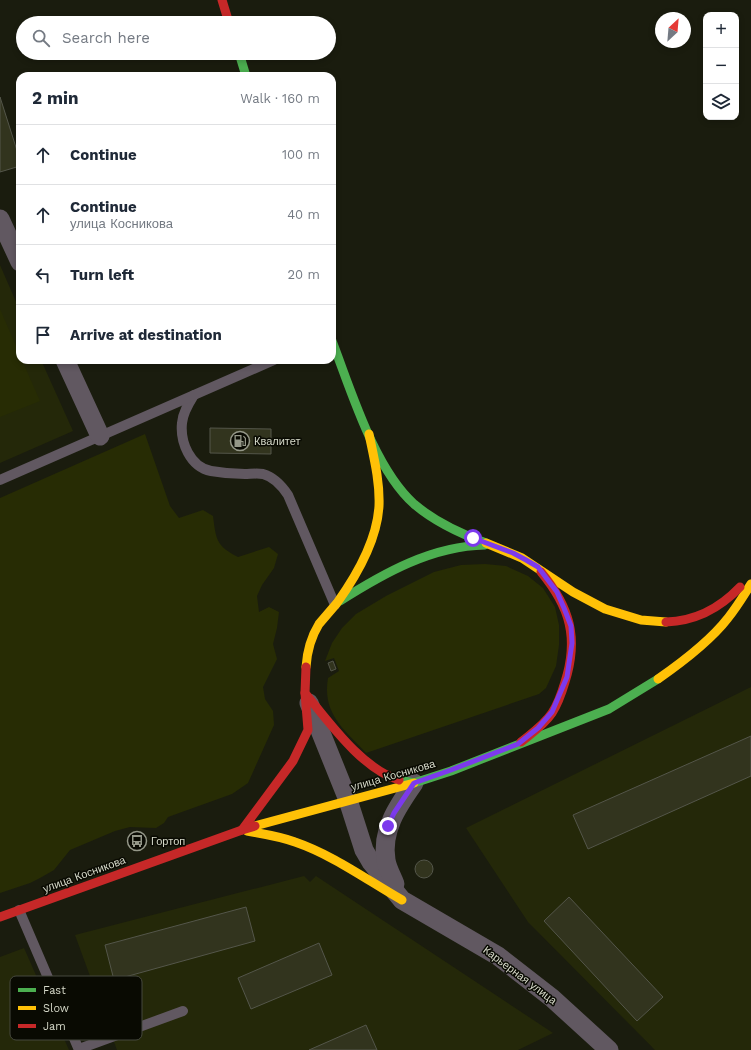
<!DOCTYPE html>
<html lang="en">
<head>
<meta charset="utf-8">
<style>
	:root { --surface:#fff; --page:#f6f6f7; --text:#1f2937; --muted:#747a83; --line:#e0e1e3 }
	body { margin:0; font-family:"Work Sans",sans-serif; background:var(--page); color:var(--text) }
	.controls { position:absolute; right:12px; top:12px; display:grid; overflow:hidden; border-radius:8px; box-shadow:0 2px 6px #0003 }
	.controls button { width:36px; height:36px; display:grid; place-items:center; padding:0; border:0; border-bottom:1px solid var(--line); background:var(--surface); color:var(--text); font:20px sans-serif }
	.compass { position:absolute; left:655px; top:12px; width:36px; height:36px; border-radius:50%; background:var(--surface); box-shadow:0 2px 6px #0003; rotate:26deg }
	.stop { position:absolute; width:12px; height:12px; margin:-9px; border:3px solid #7c3aed; border-radius:50%; background:#fff }
	.stop.end { background:#7c3aed; border-color:#fff; box-shadow:0 1px 4px #0008 }
	.list { margin:0; padding:0; list-style:none }
	h2 { display:flex; justify-content:space-between; align-items:center; height:52px; margin:0; padding:0 16px; font-size:17px }
	h2 small { font-size:13px; font-weight:400; color:var(--muted) }
	.list li { display:grid; grid-template-columns:26px 1fr auto; gap:12px; align-items:center; box-sizing:border-box; height:60px; padding:0 16px; border-top:1px solid var(--line) }
	.list b { display:block; font-size:15px; white-space:nowrap }
	.list p { margin:0; font-size:13px; white-space:nowrap; color:var(--muted) }
	.list em { font-size:13px; font-style:normal; color:var(--muted) }
	.icon { flex:none; width:22px; height:22px; fill:none; stroke:currentColor; stroke-width:2; stroke-linecap:round; stroke-linejoin:round }
	.map { position:relative; flex:none; width:751px; height:1050px; overflow:hidden }
	.search { position:absolute; background:var(--surface); box-shadow:0 2px 6px #0003; left:16px; top:16px; width:320px; height:44px; display:flex; align-items:center; gap:10px; box-sizing:border-box; padding:0 14px; border-radius:22px; color:var(--muted); font-size:15px }
	.panel { position:absolute; background:var(--surface); box-shadow:0 2px 6px #0003; left:16px; top:72px; width:320px; height:292px; border-radius:12px }
	.map>svg:first-child { display:block }
</style>
</head>
<body>
<div class="map">
<svg width="751" height="1050" viewBox="0 0 751 1050">
	<rect width="100%" height="100%" fill="#1a1c0e"/>
	<g fill="#242809">
		<polygon points="0,265 20,311 20,360 41,360 73,431 0,463"/>
		<polygon points="751,687 751,1050 655,1050 528,922 466,828"/>
		<polygon points="304,876 310,882 316,876 553,1033 518,1050 117,1050 75,935"/>
		<polygon points="24,948 69,1050 0,1050 0,957"/>
	</g>
	<g fill="#272c04">
		<polygon points="0,309 20,355 20,360 22,360 40,401 0,417"/>
		<path d="M 145,434 L 170,506 L 179,518 L 203,510 L 213,516 C 216,539 216,546 238,557 L 269,547 L 278,554 L 274,568 L 262,585 L 257,596 L 259,612 L 269,607 L 279,612 L 277,628 L 273,644 L 277,659 L 263,687 L 265,699 L 273,711 L 274,725 L 248,783 L 232,794 L 168,817 L 164,823 L 156,828 L 130,827 L 115,831 L 70,850 L 54,870 L 40,878 L 30,883 L 0,893 L 0,498 Z"/>
		<path d="M 485,564 L 506,566 L 528,576 L 543,588 L 555,607 L 559,625 L 559,645 L 556,666 L 546,688 L 539,694 L 366,753 C 344,729 322,714 328,678 L 339,671 L 334,658 L 325,661 L 332,643 L 342,628 L 356,614 L 386,596 L 434,572 L 461,565 Z"/>
	</g>
	<g fill="#32341e" stroke="#54564a">
		<polygon points="0,97 20,160 20,166 0,172"/>
		<polygon points="210,428 271,429 271,454 210,453"/>
		<polygon points="333,661 336,669 331,671 328,663"/>
		<polygon points="751,736 751,776 588,849 573,815"/>
		<circle cx="424" cy="869" r="9"/>
		<polygon points="569,897 663,997 637,1021 544,921"/>
		<polygon points="246,907 255,941 114,980 105,945"/>
		<polygon points="319,943 332,975 251,1009 238,978"/>
		<polygon points="366,1025 377,1050 309,1050"/>
	</g>
	<g fill="none" stroke-linecap="round" stroke-linejoin="round">
		<g stroke="#615861" stroke-width="10">
			<path d="M 194,395 C 189,403 183,412 182,423 C 180,442 190,467 211,471 C 222,473 233,474 245,474 C 250,474 257,473 263,474 C 274,477 282,486 288,495 L 335,605"/>
			<polyline points="0,480 274,360"/>
			<polyline points="19,910 79,1050"/>
			<polyline points="79,1049 183,1011"/>
		</g>
		<g stroke="#615861" stroke-width="19">
			<polyline points="0,219 20,262"/>
			<polyline points="65,360 100,436"/>
			<polyline points="309,703 348,800 364,850 371,862 402,900 498,956 552,998 609,1050"/>
			<path d="M 395,884 C 392,876 387,868 386,860 C 381,830 398,806 414,783"/>
		</g>
		<g stroke="#4caf50" stroke-width="9">
			<polyline points="239,53 246,76"/>
			<path d="M 332,341 C 351,390 374,468 414,504 C 435,522 461,534 486,543"/>
			<path d="M 340,601 C 384,573 432,546 485,545"/>
			<polyline points="399,780 414,783 451,771 609,709 658,679"/>
		</g>
		<g stroke="#ffc107" stroke-width="9">
			<polyline points="486,543 522,558 573,592 605,609 641,620 666,622"/>
			<path d="M 306,667 C 307,652 311,637 319,624 C 325,617 331,610 337,603 C 357,575 377,541 379,506 C 380,482 374,458 369,434"/>
			<path d="M 658,679 C 681,663 711,640 728,618 C 737,607 744,595 751,584"/>
			<polyline points="255,826 414,783"/>
			<path d="M 247,831 C 263,834 279,836 295,842 C 333,855 367,880 402,900"/>
		</g>
		<g stroke="#c62828" stroke-width="9">
			<polyline points="222,0 229,23"/>
			<path d="M 666,622 C 696,621 720,608 740,587"/>
			<path d="M 306,667 L 305,693 C 329,722 362,769 399,780"/>
			<path d="M 521,742 C 532,733 544,725 552,713 C 558,704 562,692 565,682 C 579,638 570,607 541,572"/>
			<polyline points="242,830 293,761 308,730 305,693"/>
			<polyline points="0,917 242,830 255,826"/>
		</g>
	</g>
	<g fill="none" stroke-linecap="round" stroke-linejoin="round">
		<polyline stroke="#7c3aed" stroke-width="5" points="388,826 394,813 414,783 451,770 518,744 538,728 552,712 567,677 572,643 571,626 564,608 557,592 538,567 526,560 513,553 473,538"/>
	</g>
	<defs>
		<symbol id="fuel-ring" viewBox="-11 -11 22 22"><circle r="9.5" fill="#090a02" stroke="#949788" stroke-width="1.5"/><path d="M-5.5-6h7V0h2V4h1.3V-2.5L3-4.5l.8-.8L6-3V5H2.5V1h-1V6h-7ZM-4.2-4.7v3.2H.2V-4.7Z" fill="#949788"/></symbol>
		<symbol id="bus-ring" viewBox="-11 -11 22 22"><circle r="9.5" fill="#090a02" stroke="#949788" stroke-width="1.5"/><path d="M-5-6H5V4H4V6H2V4H-2V6H-4V4H-5ZM-3.5-4V0h7V-4ZM-3.5 1.2v1.5H-2V1.2ZM2 1.2v1.5H3.5V1.2Z" fill="#949788"/></symbol>
	</defs>
	<g fill-rule="evenodd">
		<use href="#fuel-ring" x="229" y="430" width="22" height="22"/>
		<use href="#bus-ring" x="126" y="830" width="22" height="22"/>
	</g>
	<g text-anchor="middle" stroke-width="3" stroke-linejoin="round" paint-order="stroke">
		<g font-size="11" fill="#d6d9c9" stroke="#090a02" text-anchor="start">
			<text x="254" y="445">Квалитет</text>
			<text x="151" y="845">Гортоп</text>
		</g>
		<g font-size="11" fill="#d6d9c9" stroke="#090a02">
			<text transform="translate(393 775) rotate(-16)" y="4">улица Косникова</text>
			<text transform="translate(84 874) rotate(-20)" y="4">улица Косникова</text>
			<text transform="translate(520 975) rotate(37)" y="4">Карьерная улица</text>
		</g>
	</g>
	<rect x="10" y="976" width="132" height="64" rx="6" fill="#090a02" stroke="#46483e" stroke-width="1"/>
	<rect x="18" y="988" width="18" height="4" fill="#4caf50"/>
	<rect x="18" y="1006" width="18" height="4" fill="#ffc107"/>
	<rect x="18" y="1024" width="18" height="4" fill="#c62828"/>
	<g font-size="11" fill="#d6d9c9">
		<text x="43" y="994">Fast</text>
		<text x="43" y="1012">Slow</text>
		<text x="43" y="1030">Jam</text>
	</g>
</svg>
<div class="controls">
<button>+</button>
<button>−</button>
<button><svg class="icon" aria-label="layers" viewBox="0 0 24 24"><path d="M12 4l9 5-9 5-9-5zM3 14l9 5 9-5"/></svg></button>
</div>
<svg class="compass" viewBox="-18 -18 36 36"><path d="M0-13l5 13h-10z" fill="#e53935"/><path d="M0 13l5-13h-10z" fill="#747a83"/></svg>
<div class="stop" style="left:473px;top:538px"></div>
<div class="stop end" style="left:388px;top:826px"></div>
<div class="search"><svg class="icon" aria-label="search" viewBox="0 0 24 24"><circle cx="10" cy="10" r="6"/><path d="M15 15l6 6"/></svg>Search here</div>
<section class="panel">
<h2>2 min<small>Walk · 160 m</small></h2>
<ul class="list">
<li><svg class="icon" aria-label="ahead" viewBox="0 0 24 24"><path d="M12 20V5M6 11l6-6 6 6"/></svg><div><b>Continue</b></div><em>100 m</em></li>
<li><svg class="icon" aria-label="ahead" viewBox="0 0 24 24"><path d="M12 20V5M6 11l6-6 6 6"/></svg><div><b>Continue</b><p>улица Косникова</p></div><em>40 m</em></li>
<li><svg class="icon" aria-label="left" viewBox="0 0 24 24"><path d="M17 20v-9H6M10 6l-5 5 5 5"/></svg><div><b>Turn left</b></div><em>20 m</em></li>
<li><svg class="icon" aria-label="arrive" viewBox="0 0 24 24"><path d="M6 21V4h12l-3 4 3 4H6"/></svg><div><b>Arrive at destination</b></div></li>
</ul>
</section>
</div>
</body>
</html>
